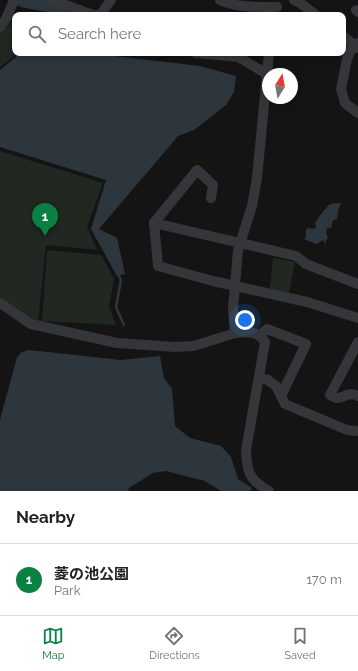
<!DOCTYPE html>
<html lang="en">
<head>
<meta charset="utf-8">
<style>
	:root { --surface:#fff; --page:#f6f6f6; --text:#202124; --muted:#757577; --line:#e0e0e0; --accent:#0b8043 }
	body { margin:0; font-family:Raleway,"Noto Sans JP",sans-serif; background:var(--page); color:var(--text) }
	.compass { position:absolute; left:262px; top:68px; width:36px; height:36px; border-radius:50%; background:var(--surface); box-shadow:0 2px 10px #0003; rotate:11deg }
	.you { position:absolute; left:245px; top:320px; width:14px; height:14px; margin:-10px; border:3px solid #fff; border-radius:50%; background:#1a73e8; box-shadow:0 0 0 6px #1a73e833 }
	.badge { display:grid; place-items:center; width:26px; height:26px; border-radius:50%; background:var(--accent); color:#fff; font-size:13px; font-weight:700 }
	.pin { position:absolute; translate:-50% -33px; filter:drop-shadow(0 1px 2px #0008) }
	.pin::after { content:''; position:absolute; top:21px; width:14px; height:12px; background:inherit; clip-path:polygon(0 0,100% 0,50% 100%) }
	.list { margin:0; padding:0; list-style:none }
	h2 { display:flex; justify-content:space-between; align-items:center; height:52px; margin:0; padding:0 16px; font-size:17px }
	h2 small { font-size:13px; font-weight:400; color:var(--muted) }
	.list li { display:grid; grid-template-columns:26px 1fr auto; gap:12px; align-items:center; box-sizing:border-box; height:72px; padding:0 16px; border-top:1px solid var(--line) }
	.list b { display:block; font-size:15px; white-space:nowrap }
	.list p { margin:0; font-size:13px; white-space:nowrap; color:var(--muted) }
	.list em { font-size:13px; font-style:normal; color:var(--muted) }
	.icon { flex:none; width:22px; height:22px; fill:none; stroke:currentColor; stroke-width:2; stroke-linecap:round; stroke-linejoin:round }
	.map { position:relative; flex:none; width:358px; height:491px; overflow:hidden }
	.search { position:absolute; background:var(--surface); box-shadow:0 2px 10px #0003; left:12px; right:12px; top:12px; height:44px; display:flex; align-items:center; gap:10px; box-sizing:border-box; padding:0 14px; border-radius:8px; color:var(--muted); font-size:15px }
	.sheet { height:124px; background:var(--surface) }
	nav { display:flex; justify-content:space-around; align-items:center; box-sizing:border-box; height:56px; border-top:1px solid var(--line); background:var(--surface); font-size:11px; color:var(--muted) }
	nav a { display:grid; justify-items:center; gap:2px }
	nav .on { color:var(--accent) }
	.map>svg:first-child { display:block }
</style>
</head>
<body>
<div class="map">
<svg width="358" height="491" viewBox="0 0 358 491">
	<rect width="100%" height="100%" fill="#141415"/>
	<g fill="#202821">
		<polygon points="15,20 15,53 18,53 0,67 0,33"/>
		<polygon points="0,151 103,183 87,227 97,250 46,245 38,322 0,297"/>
		<polygon points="47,250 101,255 114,279 109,307 116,325 42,321"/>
		<polygon points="273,258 295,262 289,293 270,289"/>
	</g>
	<g fill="#2e363d">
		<polygon points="21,53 102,53 106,55 200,66 236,76 234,92 226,105 194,130 178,136 99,229 117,238 125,274 117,276 91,229 106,180 0,147 0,70"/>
		<path d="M 341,203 L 338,210 L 337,219 L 333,220 L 331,228 L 327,228 L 326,233 L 328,238 L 326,240 L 325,244 L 323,240 L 316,244 L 304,239 L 306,237 L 306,230 L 307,228 L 315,229 L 316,226 L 315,223 C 317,220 327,206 330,204 C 333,203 338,203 341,203 Z"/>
		<polygon points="29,350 121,360 160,356 164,378 172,389 175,426 190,438 221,446 231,457 238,479 252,488 250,491 221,491 205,481 166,471 153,473 129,488 128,491 0,491 0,420 17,357 22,352"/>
	</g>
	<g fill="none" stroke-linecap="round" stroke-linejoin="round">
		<polyline stroke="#2e363d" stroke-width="2.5" points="118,274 121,280 116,307 124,325"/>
		<polyline stroke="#2e363d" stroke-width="15" points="23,0 55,6 76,15"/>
		<g stroke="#35363a" stroke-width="10">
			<polyline points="52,0 93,15"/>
			<path d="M 220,0 C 237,8 258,7 277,7"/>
			<polyline points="294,0 300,3 316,15"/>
			<polyline points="356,10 358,12"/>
			<polyline points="97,15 101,14 111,0"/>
			<polyline points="0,27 6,19 14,0"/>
			<polyline points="343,36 358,48"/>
			<polyline points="358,43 350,51 347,59 341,89 345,103 358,113"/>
			<polyline points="196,53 238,57 267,74"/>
			<polyline points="211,198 213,185 197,170 154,223 296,256 306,264 358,284"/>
			<polyline points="154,223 158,266 213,281 307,302 358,318"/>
			<polyline points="0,303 31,324 117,343 175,347 194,346 235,333 233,309 238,250 252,206 257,178 269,53"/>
			<path d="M 235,333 C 248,332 257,330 265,342 L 246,450 C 247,472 249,480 269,491"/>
			<polyline points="260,335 267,329 306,344 281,396"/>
			<path d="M 358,342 L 330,395 C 341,402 341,395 351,394 C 353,394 356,395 358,396"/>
			<polyline points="259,378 268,380 276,386 285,404 347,430 358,431"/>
		</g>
	</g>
</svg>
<svg class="compass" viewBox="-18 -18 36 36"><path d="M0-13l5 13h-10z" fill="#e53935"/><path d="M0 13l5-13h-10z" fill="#757577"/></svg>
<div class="you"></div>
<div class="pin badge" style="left:45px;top:236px">1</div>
<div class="search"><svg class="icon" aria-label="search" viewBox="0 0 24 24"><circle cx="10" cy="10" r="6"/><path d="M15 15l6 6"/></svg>Search here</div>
</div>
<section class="sheet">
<h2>Nearby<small></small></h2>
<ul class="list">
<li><span class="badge">1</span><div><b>菱の池公園</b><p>Park</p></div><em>170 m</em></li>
</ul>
</section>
<nav>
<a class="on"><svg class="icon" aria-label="map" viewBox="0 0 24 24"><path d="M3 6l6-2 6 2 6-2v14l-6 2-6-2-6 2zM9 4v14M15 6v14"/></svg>Map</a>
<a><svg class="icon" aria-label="directions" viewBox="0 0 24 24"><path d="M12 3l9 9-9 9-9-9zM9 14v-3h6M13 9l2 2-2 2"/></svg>Directions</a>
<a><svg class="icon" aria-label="saved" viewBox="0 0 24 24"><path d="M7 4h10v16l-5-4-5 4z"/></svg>Saved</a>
</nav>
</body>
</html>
